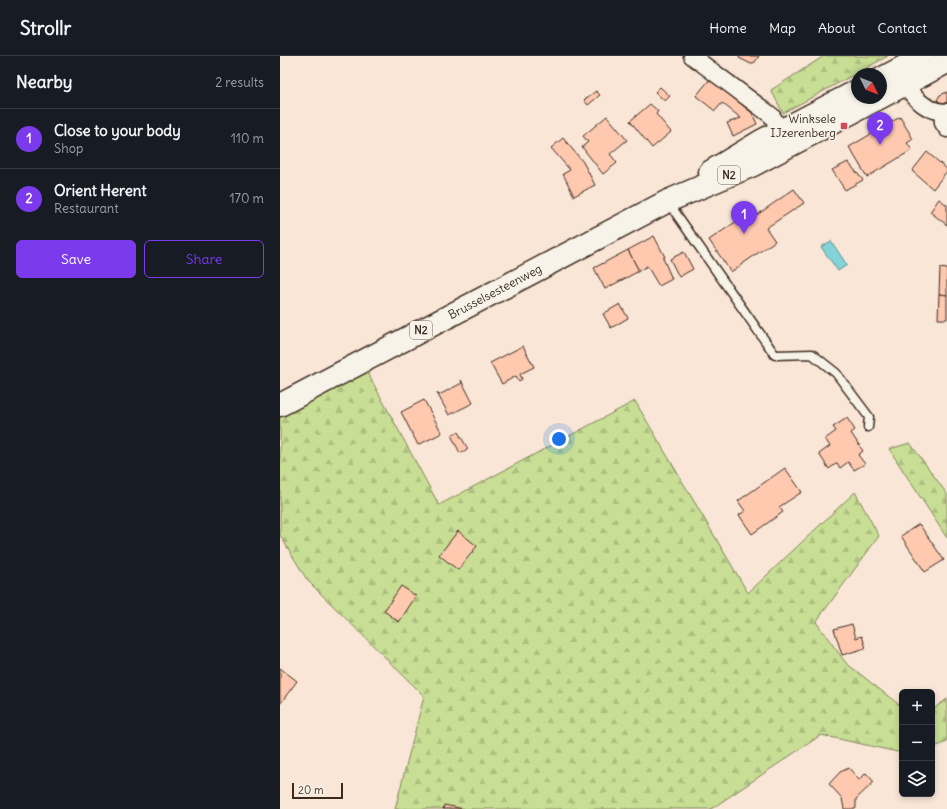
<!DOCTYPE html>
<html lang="en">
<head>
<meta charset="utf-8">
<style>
	:root { --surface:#171b24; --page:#20242c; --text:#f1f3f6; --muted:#9ea1a6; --line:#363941; --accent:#7c3aed }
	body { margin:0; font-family:Delius,sans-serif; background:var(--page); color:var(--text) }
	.controls { position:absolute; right:12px; bottom:12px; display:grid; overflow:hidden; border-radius:6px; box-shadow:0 2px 6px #0003 }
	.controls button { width:36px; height:36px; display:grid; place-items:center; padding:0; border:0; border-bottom:1px solid var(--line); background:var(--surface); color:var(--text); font:20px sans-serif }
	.compass { position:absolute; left:571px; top:12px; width:36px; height:36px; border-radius:50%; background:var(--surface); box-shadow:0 2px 6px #0003; rotate:133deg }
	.scale { position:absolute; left:12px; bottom:10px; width:51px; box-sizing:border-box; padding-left:4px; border:2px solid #3b2a1e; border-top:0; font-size:11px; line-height:14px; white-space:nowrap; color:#3b2a1e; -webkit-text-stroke:3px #f7f3e8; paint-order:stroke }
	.you { position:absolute; left:279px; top:383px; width:14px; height:14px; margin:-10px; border:3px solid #fff; border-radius:50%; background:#1a73e8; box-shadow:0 0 0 6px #1a73e833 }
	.badge { display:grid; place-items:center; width:26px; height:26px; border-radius:50%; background:var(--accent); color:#fff; font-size:13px; font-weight:700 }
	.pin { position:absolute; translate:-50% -33px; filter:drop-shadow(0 1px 2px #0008) }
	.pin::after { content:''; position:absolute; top:21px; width:14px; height:12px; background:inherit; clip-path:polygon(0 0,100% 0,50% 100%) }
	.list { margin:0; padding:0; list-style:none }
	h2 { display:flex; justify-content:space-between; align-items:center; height:52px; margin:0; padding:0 16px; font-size:17px }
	h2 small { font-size:13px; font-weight:400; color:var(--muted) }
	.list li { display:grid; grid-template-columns:26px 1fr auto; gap:12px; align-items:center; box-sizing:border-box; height:60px; padding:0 16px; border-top:1px solid var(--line) }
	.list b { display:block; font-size:15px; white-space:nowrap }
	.list p { margin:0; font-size:13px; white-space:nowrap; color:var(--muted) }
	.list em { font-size:13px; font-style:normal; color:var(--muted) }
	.actions { display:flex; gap:8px; padding:12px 16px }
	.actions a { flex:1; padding:9px 0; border:1px solid var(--accent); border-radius:6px; text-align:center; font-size:14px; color:var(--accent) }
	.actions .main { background:var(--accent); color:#fff }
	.icon { flex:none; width:22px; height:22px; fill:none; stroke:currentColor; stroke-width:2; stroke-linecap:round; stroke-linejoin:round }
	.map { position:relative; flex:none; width:667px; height:753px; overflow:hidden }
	header { display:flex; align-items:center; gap:24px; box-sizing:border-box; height:56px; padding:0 20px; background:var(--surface); border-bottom:1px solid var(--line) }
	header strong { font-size:19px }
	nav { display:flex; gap:22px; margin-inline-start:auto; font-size:14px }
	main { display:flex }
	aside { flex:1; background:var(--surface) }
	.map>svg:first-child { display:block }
</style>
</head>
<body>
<header>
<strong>Strollr</strong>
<nav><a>Home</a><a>Map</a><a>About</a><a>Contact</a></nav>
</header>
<main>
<aside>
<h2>Nearby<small>2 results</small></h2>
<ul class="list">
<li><span class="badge">1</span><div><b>Close to your body</b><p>Shop</p></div><em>110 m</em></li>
<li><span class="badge">2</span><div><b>Orient Herent</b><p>Restaurant</p></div><em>170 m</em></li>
</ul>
<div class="actions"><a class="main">Save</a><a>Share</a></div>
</aside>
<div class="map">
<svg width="667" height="753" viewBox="0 0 667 753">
	<defs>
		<pattern id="forest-firs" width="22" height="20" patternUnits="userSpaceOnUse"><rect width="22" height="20" fill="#c7de94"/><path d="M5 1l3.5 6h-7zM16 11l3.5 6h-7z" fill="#acbf7f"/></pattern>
	</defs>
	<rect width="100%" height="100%" fill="#f9e6d7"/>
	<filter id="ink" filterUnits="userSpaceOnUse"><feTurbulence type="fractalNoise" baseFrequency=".025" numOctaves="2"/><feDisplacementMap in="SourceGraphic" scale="8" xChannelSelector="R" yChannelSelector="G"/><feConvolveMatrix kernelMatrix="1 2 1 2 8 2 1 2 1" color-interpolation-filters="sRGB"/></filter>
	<g filter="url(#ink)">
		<g fill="url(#forest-firs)" stroke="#818459">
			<polygon points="544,0 608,0 503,57 491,34"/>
			<polygon points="85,312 159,449 355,345 468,537 575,436 599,480 536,566 566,607 622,651 622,697 541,679 431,753 115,753 144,640 27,524 0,479 0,359"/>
			<polygon points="630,387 667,438 667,482 609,393"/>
			<polygon points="667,643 667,686 652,692 652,654"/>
		</g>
		<polygon fill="#82d4d9" stroke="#66908e" points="551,185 567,209 558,215 541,191"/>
		<g fill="#ffc9b0" stroke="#3b2a1e">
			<polygon points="459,0 479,0 475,6 471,8 459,2"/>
			<polygon points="430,23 472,57 477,68 453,80 447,67 461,62 442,47 435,55 416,40"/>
			<polygon points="380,31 390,40 385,45 375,36"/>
			<polygon points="316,35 320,39 308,49 304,44"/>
			<polygon points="667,36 667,47 661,47 657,44 660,39"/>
			<polygon points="370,48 378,55 376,58 391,76 372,92 350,65"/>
			<polygon points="327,60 347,84 330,98 337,107 323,118 302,91 308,86 303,80"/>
			<polygon points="620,61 633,83 627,87 632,94 587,121 569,91"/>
			<polygon points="283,82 303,106 315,129 294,140 283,118 290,114 271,92"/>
			<polygon points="647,96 667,113 667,115 653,133 632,115"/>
			<polygon points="568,106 583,124 565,134 552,114"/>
			<polygon points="514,133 524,147 486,172 495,185 451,216 429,184 473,154 477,159"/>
			<polygon points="659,143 667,149 667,169 650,156"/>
			<polygon points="374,180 385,201 383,202 392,223 379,230 367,210 359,215 348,194"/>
			<polygon points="348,194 359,215 325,233 314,212"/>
			<polygon points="404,196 413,213 399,221 390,203"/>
			<polygon points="660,212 667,213 667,239 659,238"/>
			<polygon points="659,238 667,239 667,263 658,263"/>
			<polygon points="340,248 348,262 331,272 323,258"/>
			<polygon points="243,290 254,311 240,318 242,323 239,325 236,320 222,328 210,307"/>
			<polygon points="181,324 193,347 169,359 157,337 159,339 182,327"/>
			<polygon points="144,344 162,377 138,389 121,356"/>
			<polygon points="567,362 575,374 571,377 583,395 578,399 585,408 574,414 568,406 560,412 557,407 549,413 539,398 550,390 545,383 556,375 553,371"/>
			<polygon points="178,376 188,393 180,397 171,379"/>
			<polygon points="505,412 522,436 499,451 503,456 472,478 459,459 465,455 458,445"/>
			<polygon points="639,468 664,504 645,516 621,480"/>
			<polygon points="178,475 197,490 178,514 159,499"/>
			<polygon points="121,530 136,540 119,566 104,555"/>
			<polygon points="572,568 576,582 582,580 586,592 562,599 554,573"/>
			<polygon points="0,612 17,625 0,648"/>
			<polygon points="569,712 579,724 586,717 594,726 576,743 576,752 575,753 564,753 562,742 549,728 560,716"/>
			<polygon points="164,749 184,753 163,753"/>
		</g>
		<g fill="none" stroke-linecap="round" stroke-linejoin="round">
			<defs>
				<polyline id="service" points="388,146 495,299 532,298 556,317 589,361 588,371"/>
				<g id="minor">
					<polyline points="412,0 492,60 506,85"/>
					<path d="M 620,19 C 630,38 643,56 667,56"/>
					<polyline points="662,56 663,67 667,73"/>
				</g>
				<g id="primary">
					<polyline points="601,23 644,0"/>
					<polyline points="601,41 667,6"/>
					<polyline points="430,116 483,84 577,35"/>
					<path id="s1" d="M 0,349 L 388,145 L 473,109 L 599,42"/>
				</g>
			</defs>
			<use href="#service" stroke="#3b2a1e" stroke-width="11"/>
			<use href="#minor" stroke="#3b2a1e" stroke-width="19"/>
			<use href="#primary" stroke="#3b2a1e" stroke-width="25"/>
			<use href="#service" stroke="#f7f3e8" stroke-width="8"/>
			<use href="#minor" stroke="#f7f3e8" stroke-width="16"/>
			<use href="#primary" stroke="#f7f3e8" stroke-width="22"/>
		</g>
	</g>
	<rect fill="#d1495b" stroke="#f7f3e8" stroke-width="1.5" x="560" y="66" width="8" height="8" rx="2"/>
	<g text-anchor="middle" stroke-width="3" stroke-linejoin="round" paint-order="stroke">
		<g fill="#f7f3e8" stroke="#73665b" stroke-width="1">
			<rect x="438" y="110" width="22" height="18" rx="3"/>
			<rect x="130" y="265" width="22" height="18" rx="3"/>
		</g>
		<g font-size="11" font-weight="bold" fill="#3b2a1e">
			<text x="449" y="123">N2</text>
			<text x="141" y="278">N2</text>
		</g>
		<g font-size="12" fill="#3b2a1e" stroke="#f7f3e8" text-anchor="end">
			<text x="556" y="67">Winksele<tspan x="556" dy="14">IJzerenberg</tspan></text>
		</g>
		<g font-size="12" fill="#3b2a1e" stroke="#f7f3e8">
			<text dy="4" stroke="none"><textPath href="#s1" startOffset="243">Brusselsesteenweg</textPath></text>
		</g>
	</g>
</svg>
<div class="controls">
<button>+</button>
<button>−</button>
<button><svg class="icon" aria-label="layers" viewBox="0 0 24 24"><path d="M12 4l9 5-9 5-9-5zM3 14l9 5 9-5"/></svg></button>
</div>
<svg class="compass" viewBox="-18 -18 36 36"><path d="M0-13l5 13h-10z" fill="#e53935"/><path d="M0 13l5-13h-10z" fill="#9ea1a6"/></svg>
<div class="scale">20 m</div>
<div class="you"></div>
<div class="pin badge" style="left:464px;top:178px">1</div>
<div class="pin badge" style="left:600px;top:89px">2</div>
</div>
</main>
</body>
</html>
